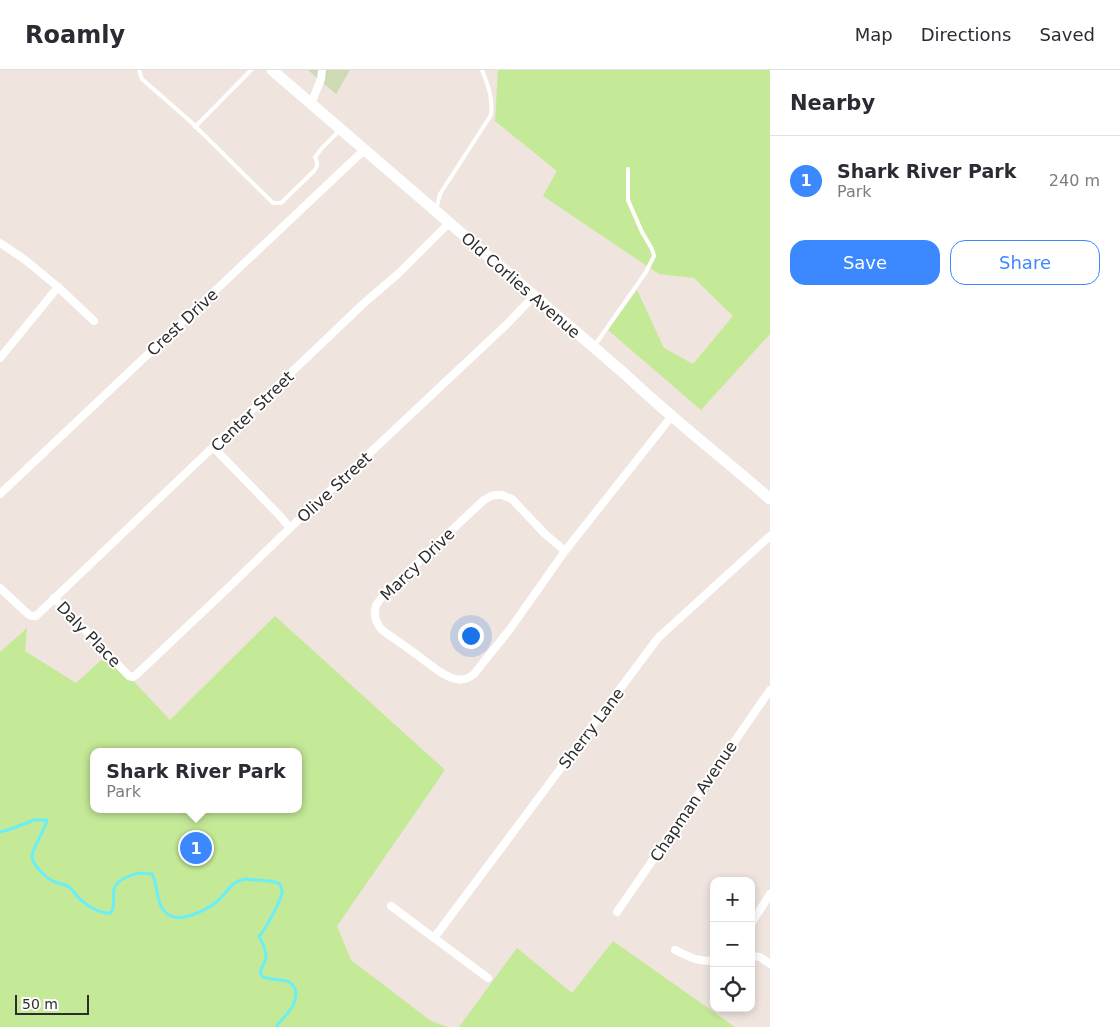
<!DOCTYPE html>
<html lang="en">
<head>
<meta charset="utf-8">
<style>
	:root { --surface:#fff; --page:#f2f2f3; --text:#2b2b33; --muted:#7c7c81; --line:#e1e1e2; --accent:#3b88ff }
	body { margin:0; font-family:"DejaVu Sans",sans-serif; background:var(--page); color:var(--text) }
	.controls { position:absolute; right:15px; bottom:15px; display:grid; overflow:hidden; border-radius:10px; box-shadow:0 2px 8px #0003 }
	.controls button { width:45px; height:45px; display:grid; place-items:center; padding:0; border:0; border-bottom:1px solid var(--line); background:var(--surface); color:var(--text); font:25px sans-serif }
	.scale { position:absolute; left:15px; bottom:12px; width:74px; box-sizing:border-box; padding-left:5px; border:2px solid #2d2d2d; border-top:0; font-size:14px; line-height:18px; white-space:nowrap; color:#2d2d2d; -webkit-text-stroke:4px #fff; paint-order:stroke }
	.you { position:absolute; left:470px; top:565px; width:18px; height:18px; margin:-12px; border:4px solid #fff; border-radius:50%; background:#1a73e8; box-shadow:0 0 0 8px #1a73e833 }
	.badge { display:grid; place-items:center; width:32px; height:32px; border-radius:50%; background:var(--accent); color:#fff; font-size:16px; font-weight:700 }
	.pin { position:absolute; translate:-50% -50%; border:2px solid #fff; box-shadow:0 1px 5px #0006 }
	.popup { position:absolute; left:90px; top:678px; width:212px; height:65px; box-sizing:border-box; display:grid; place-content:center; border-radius:10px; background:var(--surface); filter:drop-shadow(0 1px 4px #0005); font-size:16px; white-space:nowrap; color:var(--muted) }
	.popup b { font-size:19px; color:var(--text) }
	.popup::after { content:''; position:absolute; left:50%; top:100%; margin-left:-10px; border:10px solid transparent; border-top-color:var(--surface) }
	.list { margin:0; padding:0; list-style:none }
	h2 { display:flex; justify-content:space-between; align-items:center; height:65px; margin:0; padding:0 20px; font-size:21px }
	h2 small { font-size:16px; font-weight:400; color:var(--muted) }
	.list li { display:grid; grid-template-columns:32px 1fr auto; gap:15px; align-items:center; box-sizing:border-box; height:90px; padding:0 20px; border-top:1px solid var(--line) }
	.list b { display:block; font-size:19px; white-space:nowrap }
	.list p { margin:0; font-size:16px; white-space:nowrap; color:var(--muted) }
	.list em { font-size:16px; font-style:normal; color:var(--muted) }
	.actions { display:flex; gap:10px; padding:15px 20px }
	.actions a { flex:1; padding:11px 0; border:1px solid var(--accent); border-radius:15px; text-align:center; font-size:18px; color:var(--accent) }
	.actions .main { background:var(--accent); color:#fff }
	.icon { flex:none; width:28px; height:28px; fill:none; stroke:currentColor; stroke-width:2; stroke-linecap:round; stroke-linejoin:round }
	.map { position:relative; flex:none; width:770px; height:957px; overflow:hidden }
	header { display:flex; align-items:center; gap:30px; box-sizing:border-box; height:70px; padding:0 25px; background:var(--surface); border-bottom:1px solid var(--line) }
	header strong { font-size:24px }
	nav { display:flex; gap:28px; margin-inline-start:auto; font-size:18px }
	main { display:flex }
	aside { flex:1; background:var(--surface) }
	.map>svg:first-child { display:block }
</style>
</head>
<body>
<header>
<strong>Roamly</strong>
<nav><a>Map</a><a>Directions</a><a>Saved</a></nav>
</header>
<main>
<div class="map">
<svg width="770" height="957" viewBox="0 0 770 957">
	<rect width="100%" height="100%" fill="#efe4de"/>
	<g fill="#c4e997" fill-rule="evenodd">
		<polygon points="498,0 770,0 770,264 701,340 608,260 637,220 664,278 693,294 733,246 694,208 659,204 543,126 557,101 495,51"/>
		<path d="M 275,546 L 445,700 L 337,856 L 351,890 L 431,951 L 448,957 L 0,957 L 0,582 L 27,558 L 25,581 L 76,613 L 108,584 L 170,650 ZM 94,682 L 298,682 L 298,739 L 94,739 Z"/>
		<polygon points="613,871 735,957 459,957 517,878 572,923"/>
	</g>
	<polygon fill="#cedab4" points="308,0 350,0 336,24"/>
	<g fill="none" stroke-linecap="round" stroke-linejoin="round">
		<path stroke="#6beff7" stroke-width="3" d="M 0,762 L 11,759 L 34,750 L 47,750 C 45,760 33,777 32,786 C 32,795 47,809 55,812 C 59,814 65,814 69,817 C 73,819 74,823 77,826 C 85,835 99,844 111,843 C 116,835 112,828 114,819 C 116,809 135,803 144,803 C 147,803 150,804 152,804 C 158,815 156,828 162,838 C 164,841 167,845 171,846 C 183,852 208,839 218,831 C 227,822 232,811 245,809 L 270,811 L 280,814 C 281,817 282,819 282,822 C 282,829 264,862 259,866 C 262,873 267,880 266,888 C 265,894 257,902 262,906 C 266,910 276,909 281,910 C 296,911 299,923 293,935 C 289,944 281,949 276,957"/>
		<g stroke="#fff" stroke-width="4">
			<path d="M 139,0 L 142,9 L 190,51 L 273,133 L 281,133 L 314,101 C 318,96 318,93 315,87 L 322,78 L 339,61"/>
			<polyline points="195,57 251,0"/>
			<path d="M 436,140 L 440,124 L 491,45 C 493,28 488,15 482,0"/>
			<polyline points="595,275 646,202 654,186 652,179 642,162 628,130 628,99"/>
		</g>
		<g stroke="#fff" stroke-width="8">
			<polyline points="311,34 321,9 322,0"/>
			<polyline points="0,173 24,189 58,217 94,251"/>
			<polyline points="0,288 58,217"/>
			<polyline points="213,377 279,445 290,458"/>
			<polyline points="0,424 364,80"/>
			<path d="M 496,425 L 502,425 L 512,429 L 544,463 L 565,481 L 510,559 L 474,604 C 469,608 463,611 456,609 C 444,607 434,597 425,591 C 411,580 396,570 382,560 C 376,553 373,545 376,536 C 380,526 400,510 408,502 C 433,478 458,454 484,430 L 491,426 Z"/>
			<polyline points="565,481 671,347"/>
			<polyline points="0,518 29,545 32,546 36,546 363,234 399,203 449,153"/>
			<polyline points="54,528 129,606 133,607 136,605 229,517 290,458 507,254 534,226"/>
			<polyline points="391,836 488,908"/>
			<polyline points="617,842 770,620"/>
			<polyline points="751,854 770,824"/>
			<polyline points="434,868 658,568 770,466"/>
			<path d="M 675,880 C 688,886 699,893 714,890"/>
			<polyline points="751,886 760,887 770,894"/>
		</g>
		<path stroke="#fff" stroke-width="11" d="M 272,0 L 626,305 C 672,349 722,387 770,429"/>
	</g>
	<g text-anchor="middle" stroke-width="4" stroke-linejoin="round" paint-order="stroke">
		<g font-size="16" fill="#2d2d2d" stroke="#fff">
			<text transform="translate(521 215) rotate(41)" y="6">Old Corlies Avenue</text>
			<text transform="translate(182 252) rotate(-43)" y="6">Crest Drive</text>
			<text transform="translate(252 341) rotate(-44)" y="6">Center Street</text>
			<text transform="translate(334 417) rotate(-43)" y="6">Olive Street</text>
			<text transform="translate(417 494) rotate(-44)" y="6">Marcy Drive</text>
			<text transform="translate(89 564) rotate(46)" y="6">Daly Place</text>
			<text transform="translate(591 658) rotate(-53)" y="6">Sherry Lane</text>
			<text transform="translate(693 731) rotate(-56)" y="6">Chapman Avenue</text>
		</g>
	</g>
</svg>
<div class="controls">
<button>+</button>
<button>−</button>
<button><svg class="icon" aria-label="locate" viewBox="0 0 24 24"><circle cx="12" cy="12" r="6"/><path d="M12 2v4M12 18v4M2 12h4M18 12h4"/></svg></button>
</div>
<div class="scale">50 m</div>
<div class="you"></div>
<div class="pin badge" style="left:196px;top:778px">1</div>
<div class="popup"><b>Shark River Park</b>Park</div>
</div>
<aside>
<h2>Nearby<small></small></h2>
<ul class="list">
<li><span class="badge">1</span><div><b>Shark River Park</b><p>Park</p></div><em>240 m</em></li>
</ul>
<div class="actions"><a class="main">Save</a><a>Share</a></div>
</aside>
</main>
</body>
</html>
